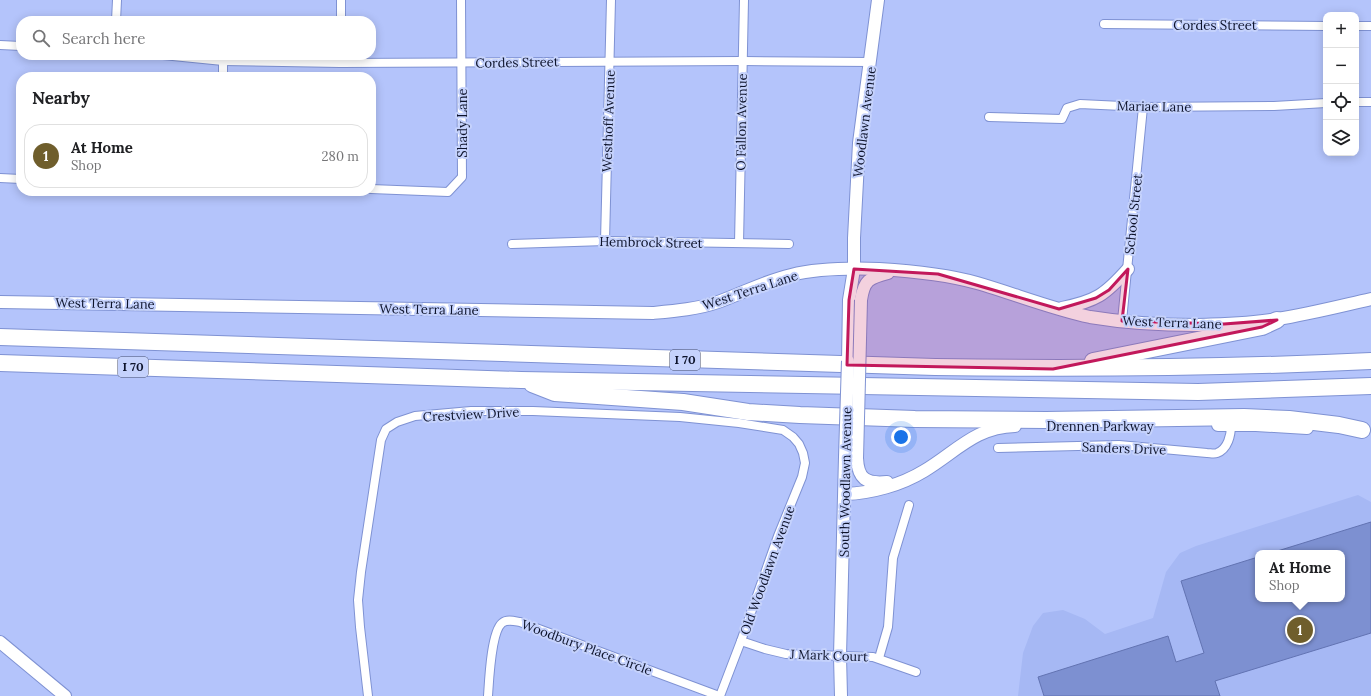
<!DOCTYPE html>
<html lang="en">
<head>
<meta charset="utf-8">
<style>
	:root { --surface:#fff; --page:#f6f6f6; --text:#202124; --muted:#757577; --line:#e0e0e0; --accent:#6f5e2c }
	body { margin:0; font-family:Lora,serif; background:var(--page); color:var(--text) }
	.controls { position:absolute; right:12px; top:12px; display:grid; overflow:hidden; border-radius:8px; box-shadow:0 2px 10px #0003 }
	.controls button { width:36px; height:36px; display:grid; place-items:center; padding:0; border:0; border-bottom:1px solid var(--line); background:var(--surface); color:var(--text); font:20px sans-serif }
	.you { position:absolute; left:901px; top:437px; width:14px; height:14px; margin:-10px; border:3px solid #fff; border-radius:50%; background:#1a73e8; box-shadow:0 0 0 6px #1a73e833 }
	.badge { display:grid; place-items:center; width:26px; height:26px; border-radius:50%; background:var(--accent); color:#fff; font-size:13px; font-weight:700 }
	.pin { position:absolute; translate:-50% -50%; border:2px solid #fff; box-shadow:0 1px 4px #0006 }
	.popup { position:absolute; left:1255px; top:550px; width:90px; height:52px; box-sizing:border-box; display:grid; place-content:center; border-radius:8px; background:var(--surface); filter:drop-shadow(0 1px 3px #0005); font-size:13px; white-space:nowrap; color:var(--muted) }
	.popup b { font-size:15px; color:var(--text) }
	.popup::after { content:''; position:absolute; left:50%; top:100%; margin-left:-8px; border:8px solid transparent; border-top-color:var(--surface) }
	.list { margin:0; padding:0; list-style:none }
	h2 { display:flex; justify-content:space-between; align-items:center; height:52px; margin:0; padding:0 16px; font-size:17px }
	h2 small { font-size:13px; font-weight:400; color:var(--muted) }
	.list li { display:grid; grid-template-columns:26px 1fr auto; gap:12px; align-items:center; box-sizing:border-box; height:64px; margin:0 8px 8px; padding:0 8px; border:1px solid var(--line); border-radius:16px }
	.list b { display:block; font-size:15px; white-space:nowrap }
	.list p { margin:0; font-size:13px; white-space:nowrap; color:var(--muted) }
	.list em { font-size:13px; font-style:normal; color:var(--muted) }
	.icon { flex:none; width:22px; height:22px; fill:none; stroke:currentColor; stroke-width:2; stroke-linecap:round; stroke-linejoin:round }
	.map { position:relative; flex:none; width:1371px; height:696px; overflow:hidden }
	.search { position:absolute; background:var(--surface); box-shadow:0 2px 10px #0003; left:16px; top:16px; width:360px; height:44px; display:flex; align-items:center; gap:10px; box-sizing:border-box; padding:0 14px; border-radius:16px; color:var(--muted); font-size:15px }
	.panel { position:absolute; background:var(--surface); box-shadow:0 2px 10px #0003; left:16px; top:72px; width:360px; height:124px; border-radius:16px }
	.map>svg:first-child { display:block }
</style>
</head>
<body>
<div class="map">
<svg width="1371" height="696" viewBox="0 0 1371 696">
	<rect width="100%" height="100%" fill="#b4c4fb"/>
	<path fill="#a6b8f4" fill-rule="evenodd" d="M 1358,495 L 1371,502 L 1371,696 L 1018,696 L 1023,653 L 1033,626 L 1043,613 L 1063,610 L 1085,619 L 1105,634 L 1153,618 L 1166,572 L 1180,553 L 1196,546 ZM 1258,553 L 1342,553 L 1342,599 L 1258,599 Z"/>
	<polygon fill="#7d90d1" stroke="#6273b2" points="1371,522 1371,633 1215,681 1220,696 1044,696 1038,677 1168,636 1176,662 1204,653 1181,581 1258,557 1258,599 1342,599 1342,553 1271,553"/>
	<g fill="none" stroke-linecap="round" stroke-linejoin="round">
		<defs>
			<g id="street">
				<polyline points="116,21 117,0"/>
				<polyline points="341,21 341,0"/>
				<polyline points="1104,24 1326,26"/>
				<polyline points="1356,26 1371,26"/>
				<polyline points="0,45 21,46"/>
				<polyline points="163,55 223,61 340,63 743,61 871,62"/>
				<polyline points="223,61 223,77"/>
				<polyline points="1356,102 1371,102"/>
				<polyline points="989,117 1062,119 1067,108 1080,104 1143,107 1274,106 1326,103"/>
				<polyline points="0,178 21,179"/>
				<polyline points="371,189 448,192 462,177 461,0"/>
				<polyline points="605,241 611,0"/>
				<polyline points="739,243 744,0"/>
				<polyline points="512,244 605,241 789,244"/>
				<polyline points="1122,321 1143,107"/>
				<path d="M 998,448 L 1119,445 L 1207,453 C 1210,453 1214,454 1217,453 C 1228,449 1231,435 1231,425"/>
				<polyline points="741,641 765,649 786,654 873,657 916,672"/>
				<polyline points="879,658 888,627 893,558 909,505"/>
				<polyline points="368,696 360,627 358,600 361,572 381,440 386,429 397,422 415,416 471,411 533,411 680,417 739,423 783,430 793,437 799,444 803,453 805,463 802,477 778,536 741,641 720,696"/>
				<path d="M 488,696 C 489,682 491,632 502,623 C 507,619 514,621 520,622 L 719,696"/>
			</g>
			<g id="secondary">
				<path d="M 861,300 C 864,280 869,278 888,273"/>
				<path d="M 0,302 L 653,313 C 675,311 698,309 718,302 C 743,293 765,281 791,275 C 819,268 850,268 879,269 C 912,271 945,274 977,283 C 1015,294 1052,309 1090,317 C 1126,323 1161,325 1197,325 C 1223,324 1251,324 1277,319 C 1309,314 1340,306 1371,299"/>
				<path d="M 1062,308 C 1096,301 1105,295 1128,269"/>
				<polyline points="848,361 849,300 854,269 854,238 859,143 878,0"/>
				<polyline points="1218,425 1256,425 1307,428"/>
				<path d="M 857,458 C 858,479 866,484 887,482"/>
				<path d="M 845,494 C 872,493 901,485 924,471 C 956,452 975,427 1015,426"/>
				<polyline points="0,642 65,696"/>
				<polyline points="841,696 840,656 845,457"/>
			</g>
			<g id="highway">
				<path d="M 0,337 L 935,367 C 1081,369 1226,368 1371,361"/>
				<polyline points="1093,361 1262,327 1277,320"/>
				<polyline points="0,363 521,380 1198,392 1371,386"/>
				<polyline points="532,384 555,393 683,402 748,412 800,415 915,419 1046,420 1244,417 1289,419 1339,425 1362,430"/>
			</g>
		</defs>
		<use href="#street" stroke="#7f92d3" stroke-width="10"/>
		<use href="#secondary" stroke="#7f92d3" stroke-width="14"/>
		<use href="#highway" stroke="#7f92d3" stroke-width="18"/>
		<use href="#street" stroke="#fff" stroke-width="8"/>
		<use href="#secondary" stroke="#fff" stroke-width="12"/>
		<use href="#highway" stroke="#fff" stroke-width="16"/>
		<defs>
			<g id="secondary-bridge">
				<polyline points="845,457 848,361"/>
				<polyline points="857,458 861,300"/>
			</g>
		</defs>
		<use href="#secondary-bridge" stroke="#7f92d3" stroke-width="14" stroke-linecap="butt"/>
		<use href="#secondary-bridge" stroke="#fff" stroke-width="12"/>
	</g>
	<path fill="#c2185b" fill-opacity="0.2" stroke="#c2185b" stroke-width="3" stroke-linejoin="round" d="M 854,269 L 938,274 L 1059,309 L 1096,298 L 1109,290 L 1128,269 L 1122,321 L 1224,324 L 1277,320 L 1262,327 L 1053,369 L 847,365 L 849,300 Z"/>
	<g text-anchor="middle" stroke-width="4" stroke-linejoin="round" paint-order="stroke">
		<g fill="#c5d2fc" stroke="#444c6a" stroke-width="1">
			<rect x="670" y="350" width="30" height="20" rx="3"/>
			<rect x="118" y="357" width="30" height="20" rx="3"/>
		</g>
		<g font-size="12" font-weight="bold" fill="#0d132b">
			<text x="685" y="364">I 70</text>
			<text x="133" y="371">I 70</text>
		</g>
		<g font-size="13" fill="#0d132b" stroke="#c5d2fc">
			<text x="1215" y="30">Cordes Street</text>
			<text transform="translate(517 62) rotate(-1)" y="5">Cordes Street</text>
			<text transform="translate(1154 106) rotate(1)" y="5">Mariae Lane</text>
			<text transform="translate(608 121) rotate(-88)" y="5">Westhoff Avenue</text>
			<text transform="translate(741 122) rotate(-89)" y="5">O Fallon Avenue</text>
			<text transform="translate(864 122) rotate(-83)" y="5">Woodlawn Avenue</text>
			<text transform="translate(462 123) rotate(-90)" y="5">Shady Lane</text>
			<text transform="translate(1133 214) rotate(-84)" y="5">School Street</text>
			<text transform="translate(651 242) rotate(1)" y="5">Hembrock Street</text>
			<text transform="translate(750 290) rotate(-18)" y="5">West Terra Lane</text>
			<text transform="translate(105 303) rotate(1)" y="5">West Terra Lane</text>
			<text transform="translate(429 309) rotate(1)" y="5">West Terra Lane</text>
			<text transform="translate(1172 322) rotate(2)" y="5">West Terra Lane</text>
			<text transform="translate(471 414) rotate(-3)" y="5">Crestview Drive</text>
			<text x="1100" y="431">Drennen Parkway</text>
			<text transform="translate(1124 448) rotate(2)" y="5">Sanders Drive</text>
			<text transform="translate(845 482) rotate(-89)" y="5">South Woodlawn Avenue</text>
			<text transform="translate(767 570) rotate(-70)" y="5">Old Woodlawn Avenue</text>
			<text transform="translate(587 647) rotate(20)" y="5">Woodbury Place Circle</text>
			<text transform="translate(829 655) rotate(2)" y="5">J Mark Court</text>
		</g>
	</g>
</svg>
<div class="controls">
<button>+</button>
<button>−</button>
<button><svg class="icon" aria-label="locate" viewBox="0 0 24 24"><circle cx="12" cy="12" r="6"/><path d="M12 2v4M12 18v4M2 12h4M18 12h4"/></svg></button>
<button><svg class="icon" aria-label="layers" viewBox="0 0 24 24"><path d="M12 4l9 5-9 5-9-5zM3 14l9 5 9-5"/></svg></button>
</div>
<div class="you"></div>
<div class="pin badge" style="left:1300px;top:630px">1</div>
<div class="popup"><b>At Home</b>Shop</div>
<div class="search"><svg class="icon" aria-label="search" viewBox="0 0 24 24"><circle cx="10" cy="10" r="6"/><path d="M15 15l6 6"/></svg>Search here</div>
<section class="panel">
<h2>Nearby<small></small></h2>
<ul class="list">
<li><span class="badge">1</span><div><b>At Home</b><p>Shop</p></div><em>280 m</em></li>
</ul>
</section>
</div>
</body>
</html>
